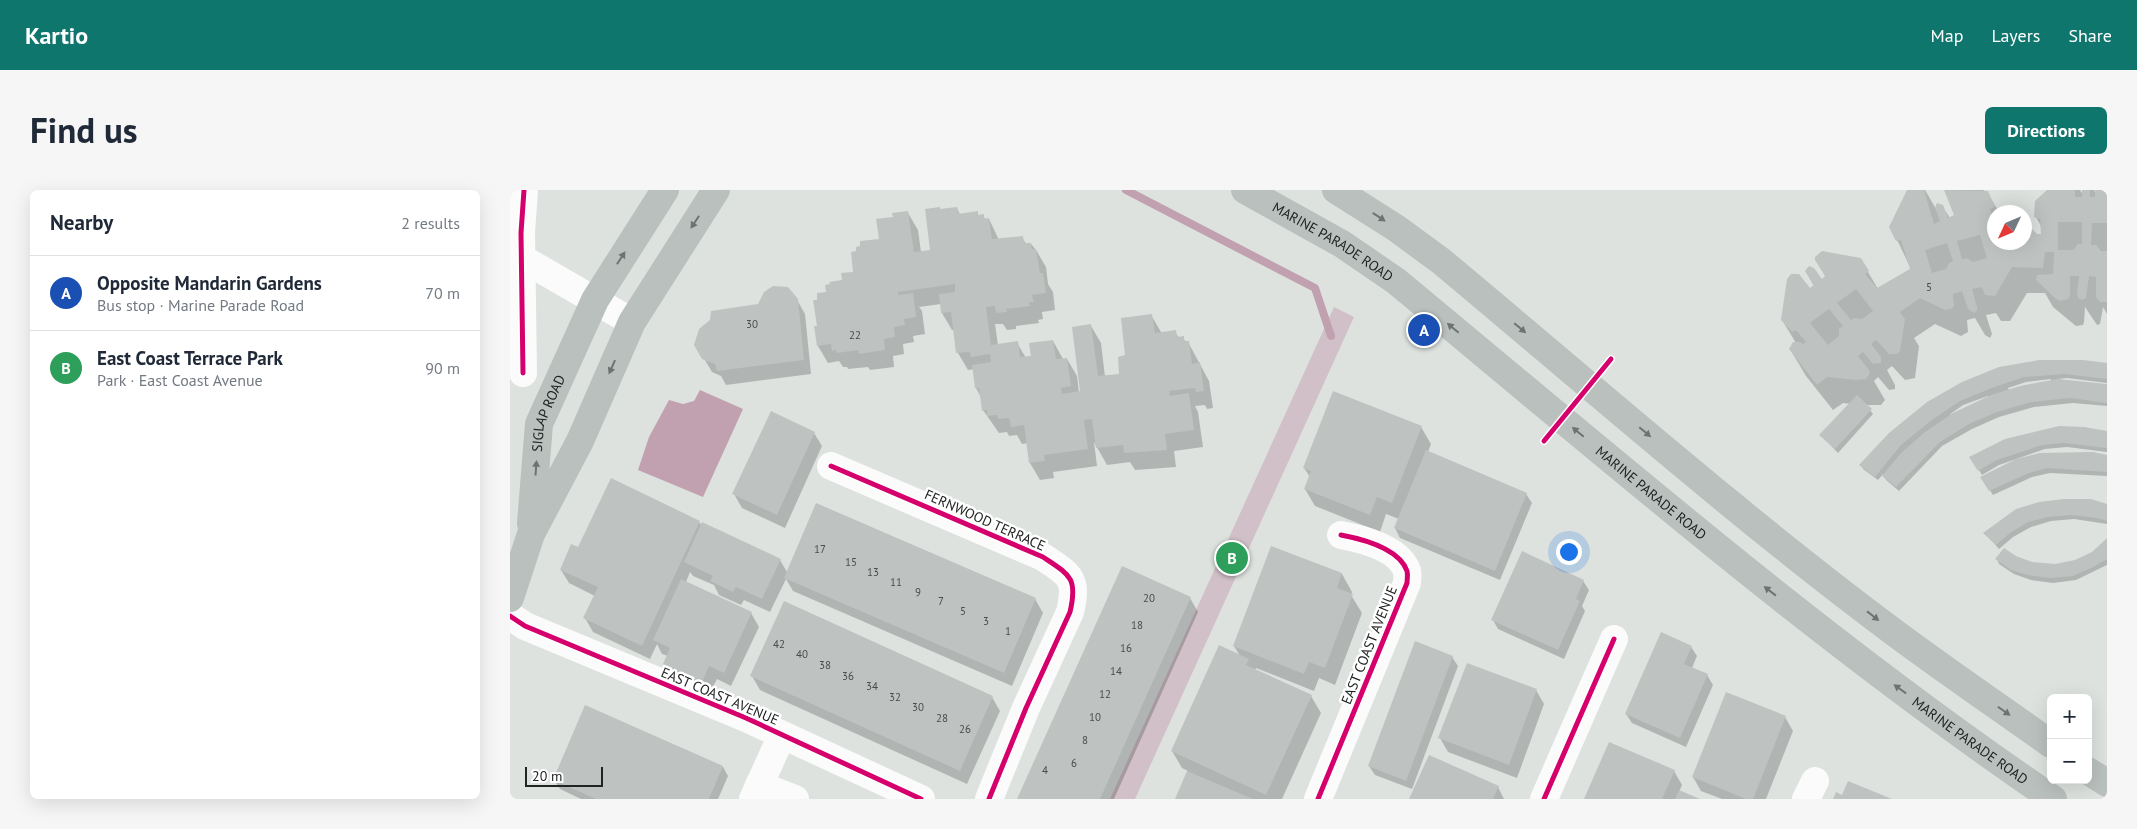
<!DOCTYPE html>
<html lang="en">
<head>
<meta charset="utf-8">
<style>
	:root { --surface:#fff; --page:#f6f6f7; --text:#1f2937; --muted:#747a83; --line:#e0e1e3; --accent:#0f766e }
	body { margin:0; font-family:"PT Sans",sans-serif; background:var(--page); color:var(--text) }
	.controls { position:absolute; right:15px; bottom:15px; display:grid; overflow:hidden; border-radius:8px; box-shadow:0 5px 20px #0002 }
	.controls button { width:45px; height:45px; display:grid; place-items:center; padding:0; border:0; border-bottom:1px solid var(--line); background:var(--surface); color:var(--text); font:25px sans-serif }
	.compass { position:absolute; left:1477px; top:15px; width:45px; height:45px; border-radius:50%; background:var(--surface); box-shadow:0 5px 20px #0002; rotate:226deg }
	.scale { position:absolute; left:15px; bottom:12px; width:78px; box-sizing:border-box; padding-left:5px; border:2px solid #212422; border-top:0; font-size:14px; line-height:18px; white-space:nowrap; color:#212422; -webkit-text-stroke:4px #fff; paint-order:stroke }
	.you { position:absolute; left:1058px; top:361px; width:18px; height:18px; margin:-12px; border:4px solid #fff; border-radius:50%; background:#1a73e8; box-shadow:0 0 0 8px #1a73e833 }
	.badge { display:grid; place-items:center; width:32px; height:32px; border-radius:50%; background:var(--accent); color:#fff; font-size:16px; font-weight:700 }
	.pin { position:absolute; translate:-50% -50%; border:2px solid #fff; box-shadow:0 1px 5px #0006 }
	.list { margin:0; padding:0; list-style:none }
	h2 { display:flex; justify-content:space-between; align-items:center; height:65px; margin:0; padding:0 20px; font-size:21px }
	h2 small { font-size:16px; font-weight:400; color:var(--muted) }
	.list li { display:grid; grid-template-columns:32px 1fr auto; gap:15px; align-items:center; box-sizing:border-box; height:75px; padding:0 20px; border-top:1px solid var(--line) }
	.list b { display:block; font-size:19px; white-space:nowrap }
	.list p { margin:0; font-size:16px; white-space:nowrap; color:var(--muted) }
	.list em { font-size:16px; font-style:normal; color:var(--muted) }
	.map { position:relative; flex:none; width:1597px; height:609px; overflow:hidden; border-radius:8px }
	header { display:flex; align-items:center; gap:30px; box-sizing:border-box; height:70px; padding:0 25px; background:var(--accent); color:#fff }
	header strong { font-size:24px }
	nav { display:flex; gap:28px; margin-inline-start:auto; font-size:18px }
	.intro { display:flex; align-items:center; justify-content:space-between; box-sizing:border-box; height:120px; padding:0 30px }
	h1 { margin:0; font-size:35px }
	.button { padding:12px 22px; border-radius:8px; background:var(--accent); color:#fff; font-size:18px; font-weight:700 }
	main { display:flex; gap:30px; padding:0 30px }
	aside { flex:1; background:var(--surface); border-radius:8px; box-shadow:0 5px 20px #0002 }
	.map>svg:first-child { display:block }
</style>
</head>
<body>
<header>
<strong>Kartio</strong>
<nav><a>Map</a><a>Layers</a><a>Share</a></nav>
</header>
<div class="intro"><h1>Find us</h1><a class="button">Directions</a></div>
<main>
<aside>
<h2>Nearby<small>2 results</small></h2>
<ul class="list">
<li><span class="badge" style="background:#1a4fb4">A</span><div><b>Opposite Mandarin Gardens</b><p>Bus stop · Marine Parade Road</p></div><em>70 m</em></li>
<li><span class="badge" style="background:#2e9e5b">B</span><div><b>East Coast Terrace Park</b><p>Park · East Coast Avenue</p></div><em>90 m</em></li>
</ul>
</aside>
<div class="map">
<svg width="1597" height="609" viewBox="0 0 1597 609">
	<rect width="100%" height="100%" fill="#dde2df"/>
	<polygon fill="#d1c0c8" points="824,117 844,127 625,609 600,609"/>
	<polygon fill="#c1a1b0" points="190,200 233,219 193,307 128,280 139,247 159,210 173,214 184,211"/>
	<g fill="#0003" fill-rule="evenodd">
		<polygon points="1399,0 1415,0 1426,19 1432,16 1440,28 1446,26 1436,0 1473,0 1477,2 1489,22 1484,22 1484,52 1514,52 1527,46 1532,46 1532,38 1526,27 1539,0 1570,0 1573,5 1574,0 1584,0 1586,4 1587,0 1597,0 1597,124 1593,117 1590,134 1587,135 1575,117 1574,132 1573,135 1566,136 1543,117 1535,103 1517,103 1500,131 1491,131 1486,123 1476,125 1482,144 1480,148 1475,145 1465,128 1457,130 1458,142 1451,146 1425,134 1404,148 1409,156 1405,188 1395,190 1382,176 1377,180 1385,195 1385,199 1379,200 1368,187 1364,191 1375,210 1371,215 1356,215 1363,224 1328,263 1311,245 1341,214 1333,213 1323,220 1296,186 1280,159 1286,153 1272,130 1304,96 1296,82 1312,91 1358,82 1368,99 1401,79 1381,37"/>
		<polygon points="447,18 450,25 467,23 469,26 473,26 476,30 479,29 489,50 512,47 516,54 521,54 526,60 536,77 538,94 543,102 545,120 532,122 533,129 528,130 529,133 506,136 506,139 497,140 493,134 485,134 488,155 507,153 516,168 522,167 543,151 553,169 557,169 567,186 569,203 572,202 581,136 591,153 595,187 611,185 617,167 641,125 651,142 665,142 669,148 673,148 676,152 678,152 699,191 703,218 697,219 695,215 685,216 688,222 693,257 664,261 666,277 625,280 620,272 597,275 584,252 587,276 543,282 544,288 530,290 520,273 518,253 512,254 507,245 499,246 497,242 489,243 473,220 471,207 466,198 464,179 458,180 448,163 444,140 442,140 432,123 431,114 409,117 412,121 415,144 403,146 404,152 393,154 394,164 383,166 384,177 360,180 358,177 338,179 337,177 333,177 329,171 318,173 308,156 309,111 345,83 385,28 398,23 408,40 411,62 422,61 430,20"/>
		<polygon points="287,110 295,124 301,184 216,195 211,186 202,182 186,155"/>
		<path d="M 1597,174 L 1597,193 L 1557,188 L 1547,189 L 1597,196 L 1597,216 L 1563,213 L 1524,217 L 1489,227 L 1462,239 L 1432,256 L 1389,301 L 1376,290 L 1373,284 L 1368,290 L 1353,279 L 1351,275 L 1453,193 ZM 1541,189 L 1541,191 L 1499,201 L 1498,198 L 1516,192 ZM 1478,206 L 1479,208 L 1439,225 L 1453,215 Z"/>
		<polygon points="911,237 921,254 918,262 1016,304 1022,313 990,390 890,348 885,338 889,329 876,324 870,342 805,316 795,299 800,287 794,278"/>
		<polygon points="304,243 312,256 275,338 232,318 224,304"/>
		<polygon points="1597,243 1597,262 1557,257 1535,259 1489,275 1472,285 1461,267"/>
		<polygon points="1597,267 1597,286 1540,283 1522,287 1483,305 1472,288"/>
		<polygon points="1597,316 1597,334 1564,329 1541,331 1521,337 1503,347 1489,359 1475,343 1506,320"/>
		<polygon points="189,332 192,336 270,370 277,382 525,409 533,423 502,496 283,401 276,389 260,422 234,410 231,415 209,405 204,395 183,386 180,382 176,392 241,423 249,437 221,496 207,489 199,505 162,488 154,474 158,466 152,464 147,454 140,469 83,442 75,428 85,406 59,393 51,380 69,359"/>
		<polygon points="1597,350 1597,375 1566,390 1543,393 1521,390 1504,384 1489,374 1487,369 1506,367 1522,373 1545,375 1565,371 1583,363"/>
		<polygon points="762,357 832,384 842,402 841,405 852,423 825,495 809,488 804,501 746,478 745,480 801,506 811,523 772,609 667,609 678,581 672,578 662,561 730,466 724,456"/>
		<polygon points="612,378 680,408 688,422 604,609 508,609"/>
		<polygon points="1073,391 1079,400 1072,416 1075,421 1054,469 988,439 983,430"/>
		<polygon points="1181,457 1187,466 1182,478 1197,485 1203,495 1176,557 1122,533 1116,524"/>
		<polygon points="942,467 948,476 902,599 865,585 859,576"/>
		<polygon points="242,486 482,507 490,521 457,594 250,500"/>
		<polygon points="1026,500 1034,514 1007,588 938,562 930,548"/>
		<polygon points="1275,527 1283,541 1256,609 1212,609 1191,601 1183,587"/>
		<polygon points="1100,553 1164,581 1172,595 1169,602 1187,609 1076,609"/>
		<polygon points="920,567 988,597 994,609 901,609"/>
		<polygon points="213,577 218,586 208,609 71,609 50,599 44,590"/>
	</g>
	<g fill="none" stroke-linecap="round" stroke-linejoin="round">
		<polyline stroke="#c1a1b0" stroke-width="8" points="616,0 805,98 821,146"/>
	</g>
	<g fill="#bec2c0" fill-rule="evenodd">
		<path d="M 1397,0 L 1414,0 L 1424,34 L 1430,31 L 1425,18 L 1427,13 L 1433,15 L 1438,28 L 1444,25 L 1434,0 L 1478,1 L 1485,17 L 1480,19 L 1484,30 L 1484,52 L 1514,52 L 1514,43 L 1517,39 L 1521,38 L 1527,44 L 1531,44 L 1530,29 L 1524,27 L 1525,11 L 1537,0 L 1565,0 L 1565,7 L 1572,7 L 1572,0 L 1580,0 L 1580,7 L 1585,7 L 1585,0 L 1597,0 L 1597,33 L 1582,33 L 1581,55 L 1586,55 L 1591,61 L 1597,61 L 1597,112 L 1590,112 L 1586,107 L 1586,87 L 1579,86 L 1576,108 L 1572,110 L 1568,108 L 1567,104 L 1569,86 L 1560,86 L 1560,105 L 1558,109 L 1550,111 L 1545,108 L 1526,90 L 1527,85 L 1543,84 L 1544,62 L 1535,62 L 1533,78 L 1502,77 L 1485,106 L 1475,105 L 1472,97 L 1462,99 L 1467,117 L 1467,120 L 1464,123 L 1458,119 L 1452,101 L 1443,104 L 1444,116 L 1441,119 L 1435,120 L 1410,108 L 1390,122 L 1395,129 L 1390,161 L 1387,164 L 1379,164 L 1366,150 L 1361,154 L 1371,167 L 1371,173 L 1363,174 L 1353,162 L 1348,166 L 1359,180 L 1360,183 L 1356,189 L 1346,190 L 1317,187 L 1307,195 L 1279,159 L 1283,152 L 1290,152 L 1293,154 L 1296,152 L 1286,140 L 1282,142 L 1271,130 L 1277,89 L 1281,84 L 1289,84 L 1300,98 L 1304,95 L 1295,81 L 1299,76 L 1304,78 L 1312,89 L 1315,86 L 1305,70 L 1305,67 L 1312,61 L 1351,68 L 1359,81 L 1355,84 L 1367,98 L 1400,79 L 1391,50 L 1386,51 L 1379,37 ZM 1548,32 L 1572,32 L 1572,54 L 1568,54 L 1563,60 L 1548,60 ZM 1470,45 L 1477,68 L 1463,72 L 1457,68 L 1452,69 L 1447,51 ZM 1437,53 L 1443,71 L 1439,73 L 1436,79 L 1422,83 L 1415,60 ZM 1346,99 L 1363,121 L 1352,129 L 1344,128 L 1341,130 L 1327,113 ZM 1319,119 L 1333,136 L 1329,139 L 1329,146 L 1318,155 L 1300,133 Z"/>
		<polygon points="430,17 430,19 447,17 448,24 468,21 468,25 474,24 474,29 479,28 482,49 513,46 514,53 521,53 522,59 526,59 530,83 533,83 536,103 522,105 524,112 519,112 520,116 496,119 497,122 486,123 485,116 476,117 481,155 508,151 510,167 521,166 519,153 543,150 546,169 557,168 561,196 551,198 552,204 570,201 562,137 581,134 588,186 609,184 608,167 615,165 611,128 642,124 645,143 666,140 667,147 674,146 674,151 679,151 682,174 690,172 694,201 686,202 685,198 659,201 660,206 679,203 684,240 655,244 657,260 614,263 613,255 586,258 582,229 574,230 578,259 534,265 535,271 519,273 514,235 501,237 499,228 488,229 487,225 477,226 477,220 472,221 469,198 465,198 462,175 481,172 480,164 461,167 460,162 446,163 441,122 431,123 429,104 445,102 445,94 388,102 388,105 403,103 406,127 394,129 395,135 384,137 385,147 374,149 375,160 349,164 348,160 327,163 326,160 322,161 321,154 307,156 304,136 307,136 303,110 307,110 307,103 316,102 315,95 320,94 319,92 332,90 331,83 343,82 341,62 346,61 346,57 350,56 350,51 369,49 366,29 383,27 382,23 398,21 404,62 420,60 415,19"/>
		<polygon points="263,96 278,97 288,109 294,170 207,181 205,174 192,169 184,155 189,139 200,130 201,121 248,114 254,102"/>
		<polygon points="1529,170 1573,170 1597,173 1597,189 1554,184 1514,187 1482,198 1450,211 1422,230 1391,255 1365,287 1349,275 1379,243 1417,212 1452,192 1489,177"/>
		<polygon points="1547,189 1597,194 1597,213 1560,208 1521,212 1487,222 1459,234 1430,252 1386,297 1372,286 1391,263 1415,242 1443,223 1481,205 1510,196"/>
		<polygon points="823,201 912,236 882,313 867,307 860,325 794,299 801,281 793,278"/>
		<polygon points="1347,205 1362,219 1325,259 1309,245"/>
		<polygon points="261,221 305,242 267,325 222,304"/>
		<polygon points="1549,236 1574,237 1597,241 1597,258 1554,253 1532,255 1487,270 1468,281 1459,267 1495,249"/>
		<polygon points="916,260 1017,303 985,381 884,338"/>
		<polygon points="1583,262 1597,265 1597,282 1537,278 1519,283 1479,301 1470,287 1506,269 1530,263"/>
		<polygon points="101,288 190,331 132,456 73,428 88,397 50,380 61,354 68,357"/>
		<polygon points="1554,309 1581,309 1597,314 1597,331 1587,328 1561,325 1538,327 1518,332 1500,343 1486,355 1473,343 1506,319 1529,312"/>
		<polygon points="306,313 526,408 494,483 274,388"/>
		<polygon points="192,332 271,369 252,409 226,397 223,402 200,391 203,386 174,372"/>
		<polygon points="1597,348 1597,369 1583,377 1563,386 1540,388 1517,385 1501,380 1485,369 1494,358 1506,366 1522,372 1545,374 1565,370 1582,362"/>
		<polygon points="761,356 832,383 827,398 843,404 815,478 799,472 794,484 723,456"/>
		<polygon points="1012,361 1074,390 1066,409 1070,411 1048,460 981,430"/>
		<polygon points="612,376 681,407 666,440 590,609 507,609"/>
		<polygon points="171,389 242,422 214,483 199,476 192,492 153,474 160,458 143,450"/>
		<polygon points="274,411 483,506 450,581 240,486"/>
		<polygon points="1151,442 1182,456 1174,474 1198,484 1170,548 1115,524"/>
		<polygon points="905,451 943,466 896,591 858,576"/>
		<polygon points="709,455 739,469 736,475 802,505 756,605 661,561"/>
		<polygon points="957,473 1027,499 999,575 928,548"/>
		<polygon points="1216,502 1276,526 1243,609 1236,609 1182,587"/>
		<polygon points="75,515 213,576 199,609 86,609 43,590"/>
		<polygon points="1099,552 1165,580 1152,609 1074,609"/>
		<polygon points="919,565 989,596 983,609 899,609"/>
		<polygon points="677,581 743,609 665,609"/>
		<polygon points="1338,591 1382,609 1323,609 1326,602 1332,605"/>
		<polygon points="1169,600 1190,609 1165,609"/>
	</g>
	<g fill="none" stroke-linecap="round" stroke-linejoin="round">
		<g stroke="#fafbfa" stroke-width="28">
			<polyline points="0,64 13,69 122,132"/>
			<polyline points="13,183 11,43 14,0"/>
			<path d="M 321,276 L 533,367 C 560,385 568,388 560,422 L 516,518 L 479,609"/>
			<polyline points="0,426 15,436 236,528 411,609"/>
			<polyline points="249,595 285,609"/>
			<polyline points="243,609 272,545"/>
			<path d="M 808,609 L 897,393 C 897,390 898,385 897,381 C 889,358 852,349 831,345"/>
			<polyline points="1034,609 1104,449"/>
			<polyline points="1296,609 1305,591"/>
		</g>
		<g stroke="#bac0bd" stroke-width="28">
			<path id="s1" d="M 735,0 L 832,54 L 886,91 C 1101,269 1312,452 1543,609"/>
			<path d="M 826,0 L 886,38 L 931,71 C 1081,196 1228,326 1385,443 C 1436,481 1489,517 1541,554"/>
			<path id="s2" d="M 21,333 L 29,234 L 85,110 L 155,0"/>
			<polyline points="0,408 21,344 70,251 122,132 206,0"/>
			<polyline points="1578,581 1597,593"/>
		</g>
		<defs>
			<g id="cycleway">
				<polyline points="13,183 11,43 14,0"/>
				<polyline points="1034,251 1101,169"/>
				<path d="M 321,276 L 533,367 C 560,385 568,388 560,422 L 516,518 L 479,609"/>
				<polyline points="0,426 15,436 236,528 411,609"/>
				<path d="M 808,609 L 897,393 C 897,390 898,385 897,381 C 889,358 852,349 831,345"/>
				<polyline points="1034,609 1104,449"/>
			</g>
		</defs>
		<use href="#cycleway" stroke="#fff" stroke-width="8"/>
		<use href="#cycleway" stroke="#d6006c" stroke-width="5"/>
	</g>
	<defs><path id="oneway-solid" d="M-6-.8H1V-3.2L6.5 0L1 3.2V.8H-6Z" transform="scale(1.25)"/></defs>
	<g fill="#6e7270">
		<use href="#oneway-solid" transform="translate(869 27) rotate(33)"/>
		<use href="#oneway-solid" transform="translate(185 32) rotate(123)"/>
		<use href="#oneway-solid" transform="translate(111 68) rotate(-57)"/>
		<use href="#oneway-solid" transform="translate(943 138) rotate(-140)"/>
		<use href="#oneway-solid" transform="translate(1010 138) rotate(40)"/>
		<use href="#oneway-solid" transform="translate(102 177) rotate(114)"/>
		<use href="#oneway-solid" transform="translate(1068 242) rotate(-140)"/>
		<use href="#oneway-solid" transform="translate(1135 242) rotate(40)"/>
		<use href="#oneway-solid" transform="translate(26 278) rotate(-86)"/>
		<use href="#oneway-solid" transform="translate(1260 401) rotate(-142)"/>
		<use href="#oneway-solid" transform="translate(1363 426) rotate(38)"/>
		<use href="#oneway-solid" transform="translate(1390 499) rotate(-144)"/>
		<use href="#oneway-solid" transform="translate(1494 521) rotate(35)"/>
	</g>
	<g text-anchor="middle" stroke-width="5" stroke-linejoin="round" paint-order="stroke">
		<g font-size="11" fill="#484c4a">
			<text x="1419" y="101">5</text>
			<text x="242" y="138">30</text>
			<text x="345" y="149">22</text>
			<text x="310" y="363">17</text>
			<text x="341" y="376">15</text>
			<text x="363" y="386">13</text>
			<text x="386" y="396">11</text>
			<text x="408" y="406">9</text>
			<text x="639" y="412">20</text>
			<text x="431" y="415">7</text>
			<text x="453" y="425">5</text>
			<text x="476" y="435">3</text>
			<text x="627" y="439">18</text>
			<text x="498" y="445">1</text>
			<text x="269" y="458">42</text>
			<text x="616" y="462">16</text>
			<text x="292" y="468">40</text>
			<text x="315" y="479">38</text>
			<text x="606" y="485">14</text>
			<text x="338" y="490">36</text>
			<text x="362" y="500">34</text>
			<text x="595" y="508">12</text>
			<text x="385" y="511">32</text>
			<text x="408" y="521">30</text>
			<text x="585" y="531">10</text>
			<text x="432" y="532">28</text>
			<text x="455" y="543">26</text>
			<text x="575" y="554">8</text>
			<text x="564" y="577">6</text>
			<text x="535" y="584">4</text>
		</g>
		<g font-size="14" fill="#212422" stroke="#fff">
			<text dy="5" stroke="none"><textPath href="#s1" startOffset="102">MARINE PARADE ROAD</textPath></text>
			<text dy="5" stroke="none"><textPath href="#s2" startOffset="112">SIGLAP ROAD</textPath></text>
			<text dy="5" stroke="none"><textPath href="#s1" startOffset="508">MARINE PARADE ROAD</textPath></text>
			<text transform="translate(475 330) rotate(24)" y="5">FERNWOOD TERRACE</text>
			<text transform="translate(859 455) rotate(-68)" y="5">EAST COAST AVENUE</text>
			<text transform="translate(210 506) rotate(23)" y="5">EAST COAST AVENUE</text>
			<text dy="5" stroke="none"><textPath href="#s1" startOffset="912">MARINE PARADE ROAD</textPath></text>
		</g>
	</g>
</svg>
<div class="controls">
<button>+</button>
<button>−</button>
</div>
<svg class="compass" viewBox="-18 -18 36 36"><path d="M0-13l5 13h-10z" fill="#e53935"/><path d="M0 13l5-13h-10z" fill="#747a83"/></svg>
<div class="scale">20 m</div>
<div class="you"></div>
<div class="pin badge" style="left:914px;top:140px;background:#1a4fb4">A</div>
<div class="pin badge" style="left:722px;top:368px;background:#2e9e5b">B</div>
</div>
</main>
</body>
</html>
